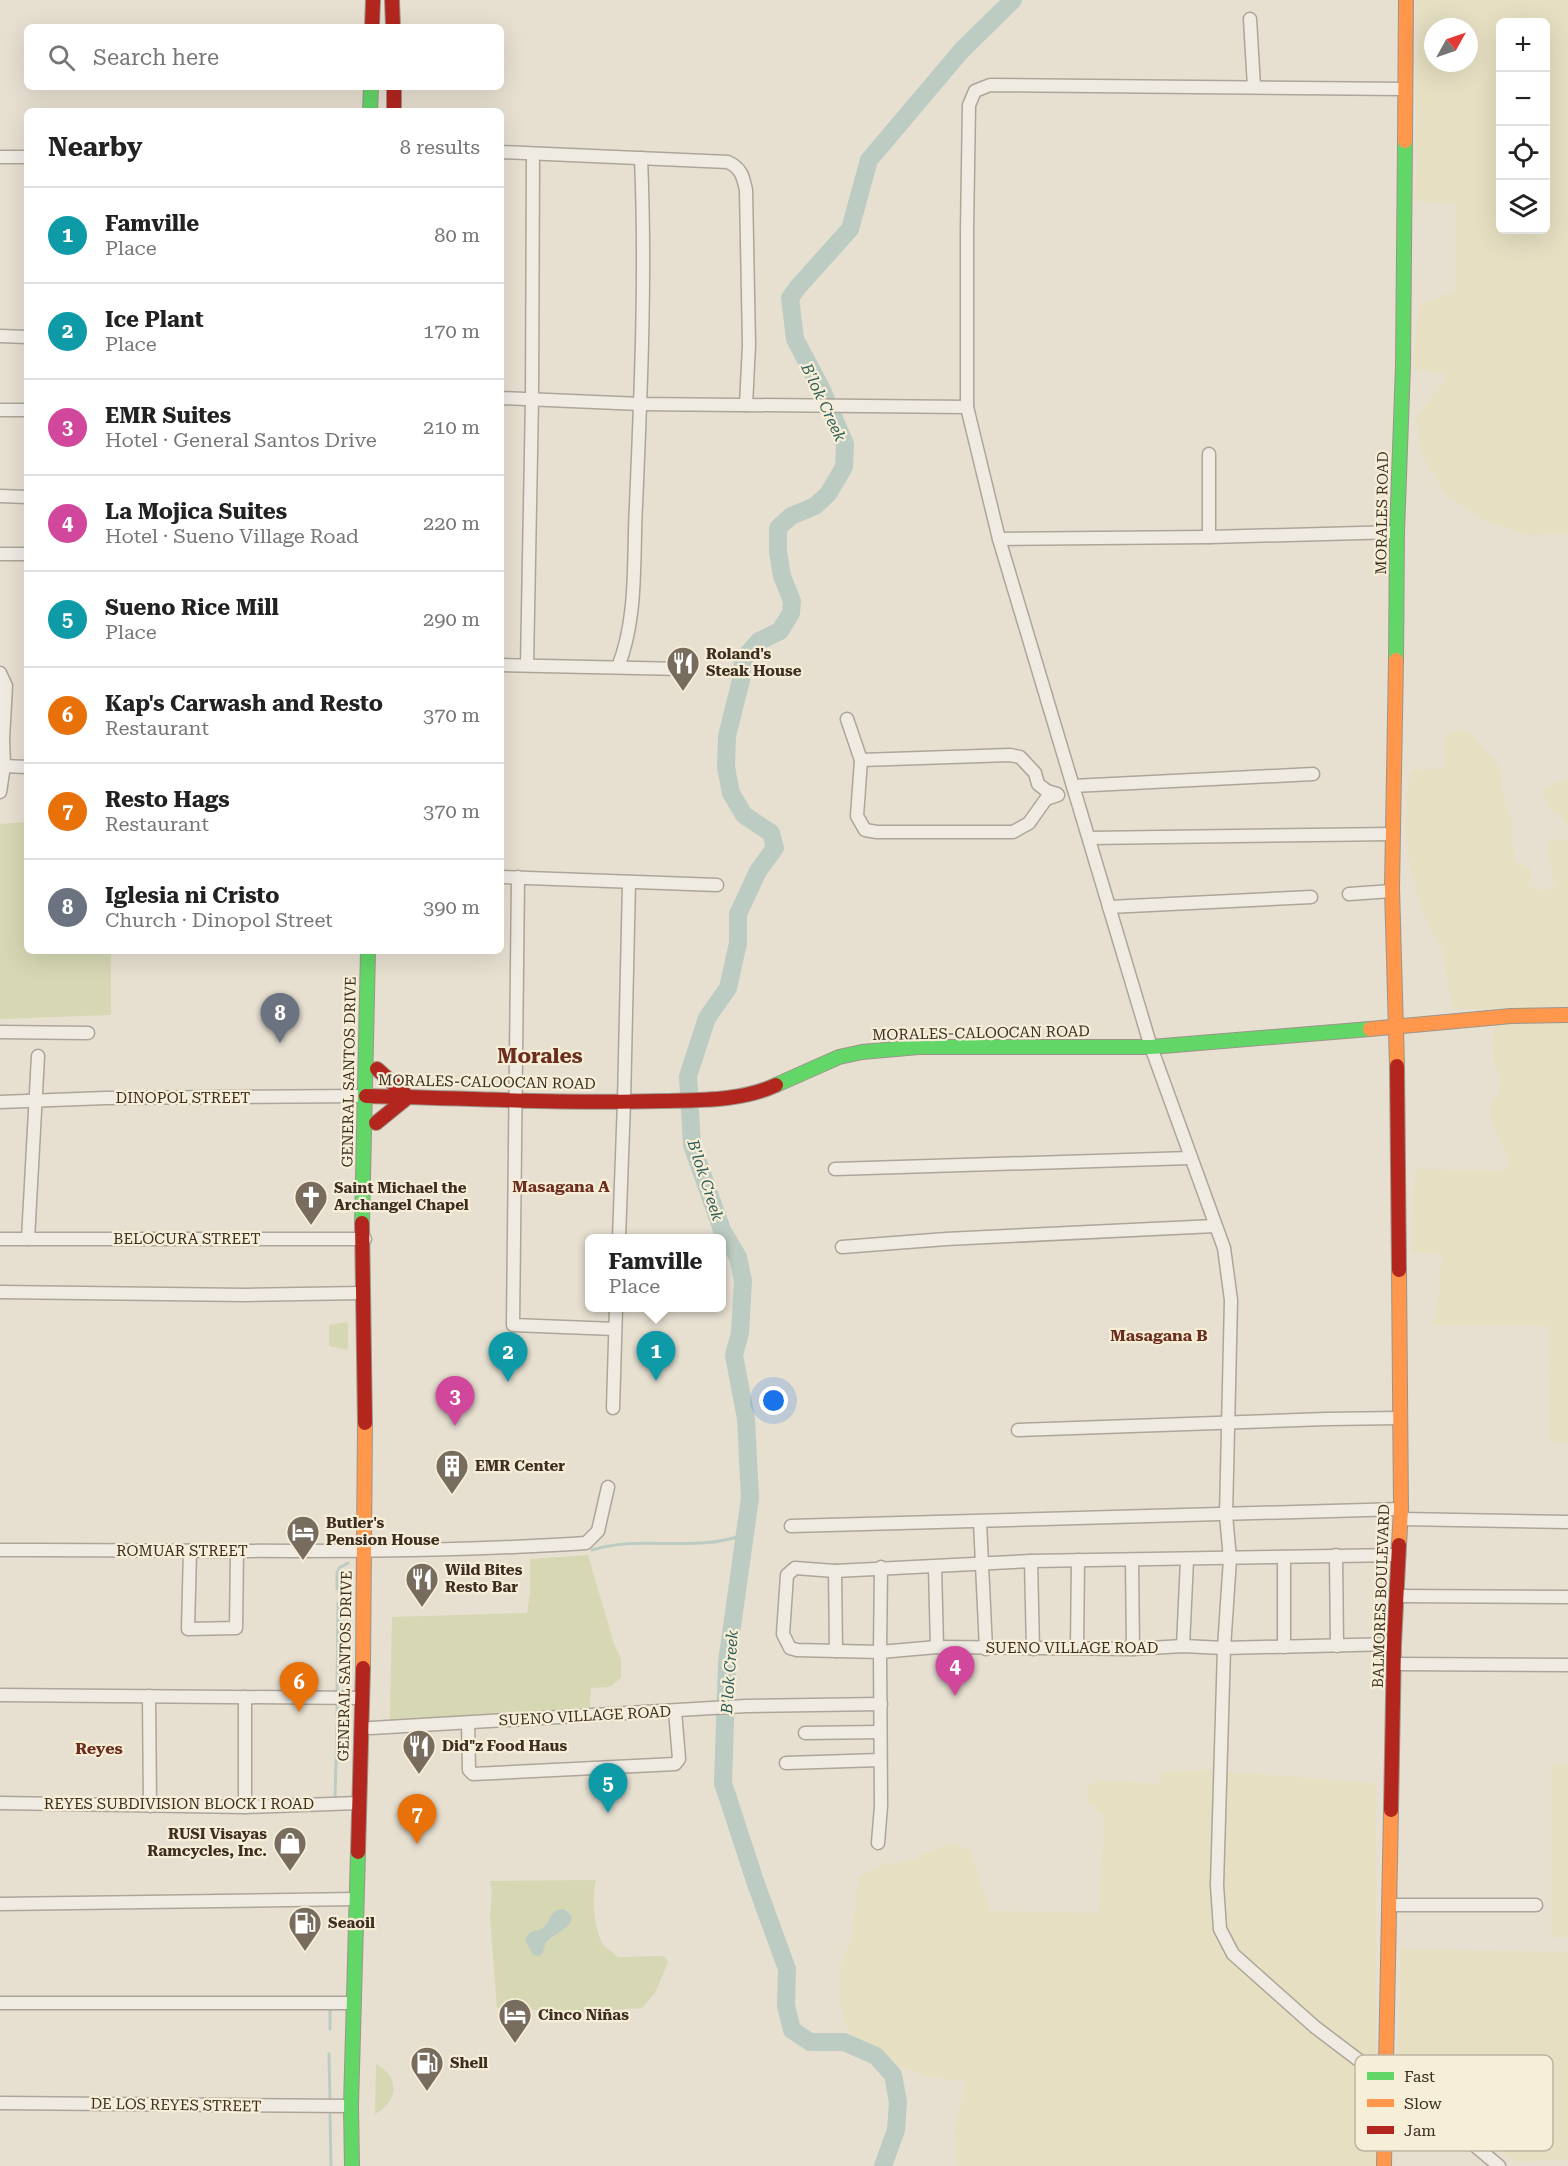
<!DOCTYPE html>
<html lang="en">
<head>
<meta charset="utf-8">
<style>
	:root { --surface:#fff; --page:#f6f6f6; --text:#222; --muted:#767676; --line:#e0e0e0; --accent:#b45309 }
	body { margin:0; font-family:"Roboto Serif",serif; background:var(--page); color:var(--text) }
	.controls { position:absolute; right:18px; top:18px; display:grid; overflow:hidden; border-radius:9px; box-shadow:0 6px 24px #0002 }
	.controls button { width:54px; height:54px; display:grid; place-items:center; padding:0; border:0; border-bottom:2px solid var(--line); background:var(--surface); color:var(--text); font:30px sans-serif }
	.compass { position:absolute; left:1424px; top:18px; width:54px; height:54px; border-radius:50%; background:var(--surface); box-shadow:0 6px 24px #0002; rotate:50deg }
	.you { position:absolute; left:774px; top:1401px; width:21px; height:21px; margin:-15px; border:4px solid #fff; border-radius:50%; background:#1a73e8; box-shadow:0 0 0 9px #1a73e833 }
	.badge { display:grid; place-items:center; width:39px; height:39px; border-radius:50%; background:var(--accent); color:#fff; font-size:20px; font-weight:700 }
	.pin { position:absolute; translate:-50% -50px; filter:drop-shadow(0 2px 3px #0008) }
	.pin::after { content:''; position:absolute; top:32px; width:21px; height:18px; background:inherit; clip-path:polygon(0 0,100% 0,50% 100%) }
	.popup { position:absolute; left:585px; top:1234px; width:141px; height:78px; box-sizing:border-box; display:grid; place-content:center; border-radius:9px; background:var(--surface); filter:drop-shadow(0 2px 4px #0005); font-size:20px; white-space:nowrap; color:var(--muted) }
	.popup b { font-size:22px; color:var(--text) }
	.popup::after { content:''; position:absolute; left:50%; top:100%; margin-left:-12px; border:12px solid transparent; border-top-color:var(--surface) }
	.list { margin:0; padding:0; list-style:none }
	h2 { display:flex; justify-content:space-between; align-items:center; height:78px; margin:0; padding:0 24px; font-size:26px }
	h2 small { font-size:20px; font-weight:400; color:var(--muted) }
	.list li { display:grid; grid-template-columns:39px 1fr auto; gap:18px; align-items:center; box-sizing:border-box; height:96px; padding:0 24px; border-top:2px solid var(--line) }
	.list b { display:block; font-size:22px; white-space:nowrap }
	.list p { margin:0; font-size:20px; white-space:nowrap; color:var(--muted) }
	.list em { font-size:20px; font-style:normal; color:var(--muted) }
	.icon { flex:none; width:33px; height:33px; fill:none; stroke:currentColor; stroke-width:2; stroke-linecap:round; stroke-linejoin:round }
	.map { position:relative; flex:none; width:1568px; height:2166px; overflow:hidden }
	.search { position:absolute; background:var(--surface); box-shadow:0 6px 24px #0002; left:24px; top:24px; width:480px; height:66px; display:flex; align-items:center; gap:15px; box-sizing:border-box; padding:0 21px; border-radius:9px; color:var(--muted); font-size:22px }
	.panel { position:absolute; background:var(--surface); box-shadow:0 6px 24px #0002; left:24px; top:108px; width:480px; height:846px; border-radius:9px }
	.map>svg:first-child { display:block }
</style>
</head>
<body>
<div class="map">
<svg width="1568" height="2166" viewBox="0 0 1568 2166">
	<rect width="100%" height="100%" fill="#e7e0d1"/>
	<g fill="#e6dfc2" fill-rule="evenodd">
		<path d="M 1417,0 L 1568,0 L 1568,534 L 1527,535 L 1487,522 L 1444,493 L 1419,449 L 1417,415 L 1444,382 L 1444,374 L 1413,368 L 1419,305 L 1455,290 L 1456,204 L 1416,201 ZM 1500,22 L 1546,22 L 1546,230 L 1500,230 ZM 1433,27 L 1469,27 L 1469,63 L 1433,63 Z"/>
		<polygon points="1458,730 1470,732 1500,767 1504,801 1512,819 1514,861 1532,869 1529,881 1530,889 1548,890 1554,885 1552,865 1547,853 1549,840 1556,839 1565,841 1568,836 1568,1008 1453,1009 1442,949 1429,926 1419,900 1410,866 1405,830 1406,799 1411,770 1445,768 1443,741 1447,733"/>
		<polygon points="1568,779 1568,830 1563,820 1550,810 1545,801 1544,789 1556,782"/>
		<polygon points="1568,1023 1568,1442 1550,1442 1549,1326 1433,1326 1439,1294 1442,1255 1412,1252 1415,1169 1506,1170 1509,1159 1490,1120 1491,1102 1497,1095 1500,1081 1495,1068 1493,1047 1494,1024"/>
		<polygon points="1553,1764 1568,1764 1568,1936 1552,1938"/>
		<polygon points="1203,1770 1376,1783 1376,2166 957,2166 954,2128 966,2082 924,2076 898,2065 880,2050 852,2037 842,2018 839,1971 852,1933 859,1876 886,1864 914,1859 949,1843 970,1850 991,1911 1098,1913 1105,1817 1088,1803 1087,1788 1097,1780 1159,1784 1159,1772"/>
		<polygon points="1401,1949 1568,1952 1568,2159 1515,2162 1397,2072"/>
		<polygon points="1391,2089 1459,2143 1391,2144"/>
	</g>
	<g fill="#d6d7b3" fill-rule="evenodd">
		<polygon points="27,822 27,951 111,951 111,1015 0,1019 0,824"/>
		<polygon points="348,1322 348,1350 329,1346 329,1325"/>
		<polygon points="588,1555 614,1644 621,1659 621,1678 610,1687 591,1688 590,1708 390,1720 392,1617 527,1613 530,1593 530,1559"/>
		<path d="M 596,1880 C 591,1897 594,1924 601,1941 C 604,1947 613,1952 618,1957 L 664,1956 L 668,1962 L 655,1993 L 642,2008 L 584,2012 L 497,2008 L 490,1917 L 492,1892 L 490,1881 ZM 553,1913 L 566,1928 L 558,1932 L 544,1945 L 526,1940 L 530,1932 C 548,1929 544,1926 553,1913 Z"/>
		<path d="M 376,2064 C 401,2077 398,2102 375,2114 Z"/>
	</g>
	<path fill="#bcccc2" d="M 563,1909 C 586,1921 557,1932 549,1940 C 544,1944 544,1948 543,1953 L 538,1956 L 533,1955 L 525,1940 L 530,1932 C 557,1928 542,1912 563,1909 Z"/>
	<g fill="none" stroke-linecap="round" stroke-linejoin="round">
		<g stroke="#bcccc2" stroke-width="3">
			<path d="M 592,1550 C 642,1534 696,1554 745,1534"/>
			<polyline points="337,1589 337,1574 339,1568 348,1563"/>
			<polyline points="337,1690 338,1603"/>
			<polyline points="337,1717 337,1704"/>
			<polyline points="335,1798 337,1726"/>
			<polyline points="330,2029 330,2009"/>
			<polyline points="329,2054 330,2101"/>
			<polyline points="330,2115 331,2166"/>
		</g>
		<polyline stroke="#bcccc2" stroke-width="18" points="883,2166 896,2130 898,2102 893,2075 876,2056 844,2042 810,2042 792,2030 786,2006 787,1969 756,1884 723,1783 727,1662 750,1498 746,1419 734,1355 740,1333 743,1281 738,1257 722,1230 692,1145 688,1076 707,1018 728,988 738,943 738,914 758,871 775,848 771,833 744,815 731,793 726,767 727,736 741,680 743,659 759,641 780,631 791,613 792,601 782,576 778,552 778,528 791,516 815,506 828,494 844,467 845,444 822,390 795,339 790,298 798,287 850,229 869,160 962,50 1013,0"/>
		<defs>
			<g id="street">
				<polyline points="1250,19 1254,87"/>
				<polyline points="1405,89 990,85 975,91 969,105 967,230 967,407 999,539 1151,1047 1224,1248 1231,1300 1226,1515 1230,1559 1224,1648 1217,1885 1220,1929 1233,1954 1315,2027 1369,2068 1416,2096 1499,2166"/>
				<path d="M 501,152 L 728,162 C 741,168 743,176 746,190 L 749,345 L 746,405"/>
				<polyline points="0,157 27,157"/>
				<polyline points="0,336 27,337"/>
				<polyline points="501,398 640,404 967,407"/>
				<polyline points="0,410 27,410"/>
				<polyline points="0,496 27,497"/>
				<polyline points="1209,537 1209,454"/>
				<polyline points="999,539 1209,537 1397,532"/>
				<polyline points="0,554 27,554"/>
				<polyline points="501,665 683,669"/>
				<polyline points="527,665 532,399 533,154"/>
				<path d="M 618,667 C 638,617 633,558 636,505 C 641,389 646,274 641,158"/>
				<polyline points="0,673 6,686 3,739 4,766 0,792"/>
				<polyline points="847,719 861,760 857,816 865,830 877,832 1013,832 1029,823 1046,799 1058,795"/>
				<polyline points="861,760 1010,755 1020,757 1035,773 1038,784 1047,791 1057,794"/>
				<polyline points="4,766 27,767"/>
				<polyline points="1073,786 1313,774"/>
				<polyline points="1089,838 1393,834"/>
				<polyline points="501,877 717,885"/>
				<polyline points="518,877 513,1325 615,1329"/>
				<polyline points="1349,894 1392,891"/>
				<polyline points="1109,907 1311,897"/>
				<polyline points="0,1032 88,1033"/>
				<polyline points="0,1102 105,1098 366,1096"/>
				<polyline points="835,1169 1190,1158"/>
				<polyline points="619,1238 624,1102 629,882"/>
				<polyline points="0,1239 365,1239"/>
				<polyline points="28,1239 38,1056"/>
				<polyline points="842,1247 946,1239 1215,1226"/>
				<polyline points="0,1292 246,1295 362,1293"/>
				<polyline points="613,1408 616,1308"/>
				<polyline points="1018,1430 1326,1419 1400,1418"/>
				<polyline points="1401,1519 1568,1522"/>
				<polyline points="980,1522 986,1649"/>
				<polyline points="791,1526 1401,1509"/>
				<path d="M 0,1550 C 195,1549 391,1556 586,1543 L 598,1531 L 608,1487"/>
				<polyline points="190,1551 188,1629 236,1628 237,1551"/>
				<polyline points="1336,1555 1337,1646"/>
				<polyline points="1284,1557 1284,1647"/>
				<polyline points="1132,1560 1133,1649"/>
				<polyline points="1031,1561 1033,1649"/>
				<polyline points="881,1567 880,1652 797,1650 790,1648 783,1634 787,1575 795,1568 835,1571 1031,1561 1399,1555"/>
				<polyline points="935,1567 937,1647"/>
				<polyline points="835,1571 836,1651"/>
				<polyline points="1398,1596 1568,1597"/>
				<polyline points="1183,1646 1187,1560"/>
				<polyline points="1077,1648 1078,1560"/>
				<polyline points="1395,1664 1568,1665"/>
				<polyline points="0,1695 361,1698"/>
				<polyline points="149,1696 150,1806"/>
				<polyline points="468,1723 469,1770 473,1774 675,1764 679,1759 675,1711"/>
				<polyline points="371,1728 746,1706 881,1704"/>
				<polyline points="805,1733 880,1732"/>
				<polyline points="786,1763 880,1760"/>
				<polyline points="0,1803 245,1807 358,1803"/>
				<polyline points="245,1807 245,1697"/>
				<polyline points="878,1843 881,1806 880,1652 937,1647 1133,1649 1183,1646 1224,1648 1394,1644"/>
				<polyline points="0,1904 357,1899"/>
				<polyline points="1389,1905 1536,1905"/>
				<polyline points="0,2003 354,2003"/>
				<polyline points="0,2103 351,2106"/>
			</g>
			<g id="fast">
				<polyline points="370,111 371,87"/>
				<polyline points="1396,660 1397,532 1403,365 1405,141"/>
				<polyline points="776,1085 839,1057 862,1052 919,1047 1151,1047 1370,1029"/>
				<polyline points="362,1223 368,951"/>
				<polyline points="352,2166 351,2106 358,1852"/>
			</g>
			<g id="slow">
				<polyline points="1405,141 1406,0"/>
				<polyline points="1396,660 1392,888 1397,1066"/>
				<polyline points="1370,1029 1511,1016 1568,1015"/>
				<polyline points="1399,1270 1401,1509 1399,1545"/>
				<polyline points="363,1668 365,1423"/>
				<polyline points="1384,2166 1391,1810"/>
			</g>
			<g id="jam">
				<polyline points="392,0 393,27"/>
				<polyline points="372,27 373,0"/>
				<polyline points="394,87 394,111"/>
				<polyline points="1397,1066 1399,1270"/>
				<path d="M 366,1096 C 465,1098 564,1104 663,1101 C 700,1100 742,1101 776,1085"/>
				<polyline points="376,1123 408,1097 377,1069"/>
				<polyline points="362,1223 365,1423"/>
				<polyline points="1391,1810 1394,1644 1399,1545"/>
				<polyline points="358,1852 363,1668"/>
			</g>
		</defs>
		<use href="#street" stroke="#ada599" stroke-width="15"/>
		<use href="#fast" stroke="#9c958a" stroke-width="16"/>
		<use href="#slow" stroke="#9c958a" stroke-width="16"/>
		<use href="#jam" stroke="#9c958a" stroke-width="16"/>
		<use href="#street" stroke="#efebe3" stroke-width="12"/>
		<use href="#fast" stroke="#63d668" stroke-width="14"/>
		<use href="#slow" stroke="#ff974d" stroke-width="14"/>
		<use href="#jam" stroke="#b3261e" stroke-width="14"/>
	</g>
	<defs>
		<symbol id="restaurant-pin" viewBox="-11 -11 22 30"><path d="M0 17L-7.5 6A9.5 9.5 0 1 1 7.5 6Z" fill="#786c5e" stroke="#f7eed8"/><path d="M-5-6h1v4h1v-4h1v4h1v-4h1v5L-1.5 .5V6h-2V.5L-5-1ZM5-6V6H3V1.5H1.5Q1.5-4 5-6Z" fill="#fff"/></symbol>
		<symbol id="church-pin" viewBox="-11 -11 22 30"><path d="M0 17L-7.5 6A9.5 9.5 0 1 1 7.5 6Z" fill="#786c5e" stroke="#f7eed8"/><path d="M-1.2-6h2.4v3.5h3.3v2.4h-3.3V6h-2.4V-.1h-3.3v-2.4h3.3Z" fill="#fff"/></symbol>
		<symbol id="building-pin" viewBox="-11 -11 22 30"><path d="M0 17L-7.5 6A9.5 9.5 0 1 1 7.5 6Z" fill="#786c5e" stroke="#f7eed8"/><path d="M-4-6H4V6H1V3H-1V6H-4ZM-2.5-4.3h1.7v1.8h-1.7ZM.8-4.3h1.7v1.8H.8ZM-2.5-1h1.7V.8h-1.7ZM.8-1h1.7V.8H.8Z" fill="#fff"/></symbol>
		<symbol id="hotel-pin" viewBox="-11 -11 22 30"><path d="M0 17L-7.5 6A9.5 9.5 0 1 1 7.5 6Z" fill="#786c5e" stroke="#f7eed8"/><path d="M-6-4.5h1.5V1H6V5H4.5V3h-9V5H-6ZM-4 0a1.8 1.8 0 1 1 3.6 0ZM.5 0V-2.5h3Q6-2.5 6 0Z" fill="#fff"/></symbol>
		<symbol id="shop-pin" viewBox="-11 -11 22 30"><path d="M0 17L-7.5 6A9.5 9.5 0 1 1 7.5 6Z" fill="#786c5e" stroke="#f7eed8"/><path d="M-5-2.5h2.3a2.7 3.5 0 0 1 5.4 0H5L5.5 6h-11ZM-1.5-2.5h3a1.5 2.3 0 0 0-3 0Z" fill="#fff"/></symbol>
		<symbol id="fuel-pin" viewBox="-11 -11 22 30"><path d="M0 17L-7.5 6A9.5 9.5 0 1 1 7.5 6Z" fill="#786c5e" stroke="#f7eed8"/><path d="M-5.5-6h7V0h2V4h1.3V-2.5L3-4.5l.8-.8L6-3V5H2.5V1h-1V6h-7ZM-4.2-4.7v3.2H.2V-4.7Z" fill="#fff"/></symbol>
	</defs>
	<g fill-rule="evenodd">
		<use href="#restaurant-pin" x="664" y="644" width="38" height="52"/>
		<use href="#church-pin" x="292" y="1178" width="38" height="52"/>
		<use href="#building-pin" x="433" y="1447" width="38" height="52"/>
		<use href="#hotel-pin" x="284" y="1513" width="38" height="52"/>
		<use href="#restaurant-pin" x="403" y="1560" width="38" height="52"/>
		<use href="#restaurant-pin" x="400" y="1727" width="38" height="52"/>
		<use href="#shop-pin" x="271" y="1824" width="38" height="52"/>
		<use href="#fuel-pin" x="286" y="1904" width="38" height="52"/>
		<use href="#hotel-pin" x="496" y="1996" width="38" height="52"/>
		<use href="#fuel-pin" x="408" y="2044" width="38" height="52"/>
	</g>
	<g text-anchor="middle" stroke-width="4.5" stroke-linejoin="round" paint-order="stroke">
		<g font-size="15" fill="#3d2e20" stroke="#f7eed8">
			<text transform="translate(1382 513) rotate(-89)" y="5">MORALES ROAD</text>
			<text transform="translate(981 1033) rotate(-1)" y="5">MORALES-CALOOCAN ROAD</text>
			<text transform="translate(349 1072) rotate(-89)" y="5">GENERAL SANTOS DRIVE</text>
			<text transform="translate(487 1082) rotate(1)" y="5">MORALES-CALOOCAN ROAD</text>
			<text x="183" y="1103">DINOPOL STREET</text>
			<text x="187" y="1244">BELOCURA STREET</text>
			<text x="182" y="1556">ROMUAR STREET</text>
			<text transform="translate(1381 1596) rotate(-88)" y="5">BALMORES BOULEVARD</text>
			<text x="1072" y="1653">SUENO VILLAGE ROAD</text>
			<text transform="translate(345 1666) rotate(-89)" y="5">GENERAL SANTOS DRIVE</text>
			<text transform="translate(585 1716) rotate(-3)" y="5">SUENO VILLAGE ROAD</text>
			<text x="179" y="1809">REYES SUBDIVISION BLOCK I ROAD</text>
			<text transform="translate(176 2105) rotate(1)" y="5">DE LOS REYES STREET</text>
		</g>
		<g font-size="15" font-weight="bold" fill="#3d2e20" stroke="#f7eed8" text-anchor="start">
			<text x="706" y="659">Roland's<tspan x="706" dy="17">Steak House</tspan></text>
			<text x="334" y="1193">Saint Michael the<tspan x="334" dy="17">Archangel Chapel</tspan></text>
			<text x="475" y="1471">EMR Center</text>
			<text x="326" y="1528">Butler's<tspan x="326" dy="17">Pension House</tspan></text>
			<text x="445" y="1575">Wild Bites<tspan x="445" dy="17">Resto Bar</tspan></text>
			<text x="442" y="1751">Did"z Food Haus</text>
			<text x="267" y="1839" text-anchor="end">RUSI Visayas<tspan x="267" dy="17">Ramcycles, Inc.</tspan></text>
			<text x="328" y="1928">Seaoil</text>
			<text x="538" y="2020">Cinco Niñas</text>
			<text x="450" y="2068">Shell</text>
		</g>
		<g font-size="16" font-style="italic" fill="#2f5d5a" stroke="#f7eed8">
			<text transform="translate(824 402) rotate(65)" y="6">B'lok Creek</text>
			<text transform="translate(706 1180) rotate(72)" y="6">B'lok Creek</text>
			<text transform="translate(729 1672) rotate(-86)" y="6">B'lok Creek</text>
		</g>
		<g font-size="16" font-weight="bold" fill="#6b2e1e" stroke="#f7eed8">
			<text x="561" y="1192">Masagana A</text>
			<text x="1159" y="1341">Masagana B</text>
			<text x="99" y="1754">Reyes</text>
		</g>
		<g font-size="21" font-weight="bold" fill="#6b2e1e" stroke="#f7eed8">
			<text x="540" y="1063">Morales</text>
		</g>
	</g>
	<rect x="1355" y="2055" width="198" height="96" rx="9" fill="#f7eed8" stroke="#bfb4a1" stroke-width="1.5"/>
	<rect x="1367" y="2072" width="27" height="8" fill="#63d668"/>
	<rect x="1367" y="2099" width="27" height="8" fill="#ff974d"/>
	<rect x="1367" y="2126" width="27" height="8" fill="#b3261e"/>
	<g font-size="16" fill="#3d2e20">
		<text x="1404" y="2082">Fast</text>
		<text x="1404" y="2109">Slow</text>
		<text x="1404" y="2136">Jam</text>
	</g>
</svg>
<div class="controls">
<button>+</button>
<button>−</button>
<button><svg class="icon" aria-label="locate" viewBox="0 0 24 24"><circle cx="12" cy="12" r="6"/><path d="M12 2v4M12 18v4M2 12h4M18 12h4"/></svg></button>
<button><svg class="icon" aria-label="layers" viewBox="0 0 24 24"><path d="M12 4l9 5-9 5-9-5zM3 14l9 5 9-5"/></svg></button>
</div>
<svg class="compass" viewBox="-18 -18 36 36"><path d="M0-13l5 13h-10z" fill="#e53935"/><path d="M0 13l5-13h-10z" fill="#767676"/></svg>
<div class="you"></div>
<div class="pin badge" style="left:656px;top:1381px;background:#0f9aa8">1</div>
<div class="popup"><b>Famville</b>Place</div>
<div class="pin badge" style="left:508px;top:1382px;background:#0f9aa8">2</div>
<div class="pin badge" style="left:455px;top:1426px;background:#d1479c">3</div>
<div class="pin badge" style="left:955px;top:1696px;background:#d1479c">4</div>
<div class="pin badge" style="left:608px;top:1813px;background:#0f9aa8">5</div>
<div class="pin badge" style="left:299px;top:1712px;background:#e8710a">6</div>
<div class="pin badge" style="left:417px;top:1844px;background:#e8710a">7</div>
<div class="pin badge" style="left:280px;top:1043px;background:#6b7280">8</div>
<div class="search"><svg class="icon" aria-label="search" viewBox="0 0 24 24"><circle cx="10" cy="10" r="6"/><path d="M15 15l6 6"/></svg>Search here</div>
<section class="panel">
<h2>Nearby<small>8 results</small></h2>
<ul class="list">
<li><span class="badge" style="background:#0f9aa8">1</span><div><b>Famville</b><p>Place</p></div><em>80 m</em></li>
<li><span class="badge" style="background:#0f9aa8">2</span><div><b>Ice Plant</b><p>Place</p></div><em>170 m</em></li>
<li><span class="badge" style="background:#d1479c">3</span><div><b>EMR Suites</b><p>Hotel · General Santos Drive</p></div><em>210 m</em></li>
<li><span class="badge" style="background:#d1479c">4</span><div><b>La Mojica Suites</b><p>Hotel · Sueno Village Road</p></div><em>220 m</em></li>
<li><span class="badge" style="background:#0f9aa8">5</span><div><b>Sueno Rice Mill</b><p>Place</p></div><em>290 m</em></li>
<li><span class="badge" style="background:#e8710a">6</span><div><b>Kap's Carwash and Resto</b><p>Restaurant</p></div><em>370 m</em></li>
<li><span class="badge" style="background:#e8710a">7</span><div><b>Resto Hags</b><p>Restaurant</p></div><em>370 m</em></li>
<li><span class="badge" style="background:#6b7280">8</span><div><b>Iglesia ni Cristo</b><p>Church · Dinopol Street</p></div><em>390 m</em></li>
</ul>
</section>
</div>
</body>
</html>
